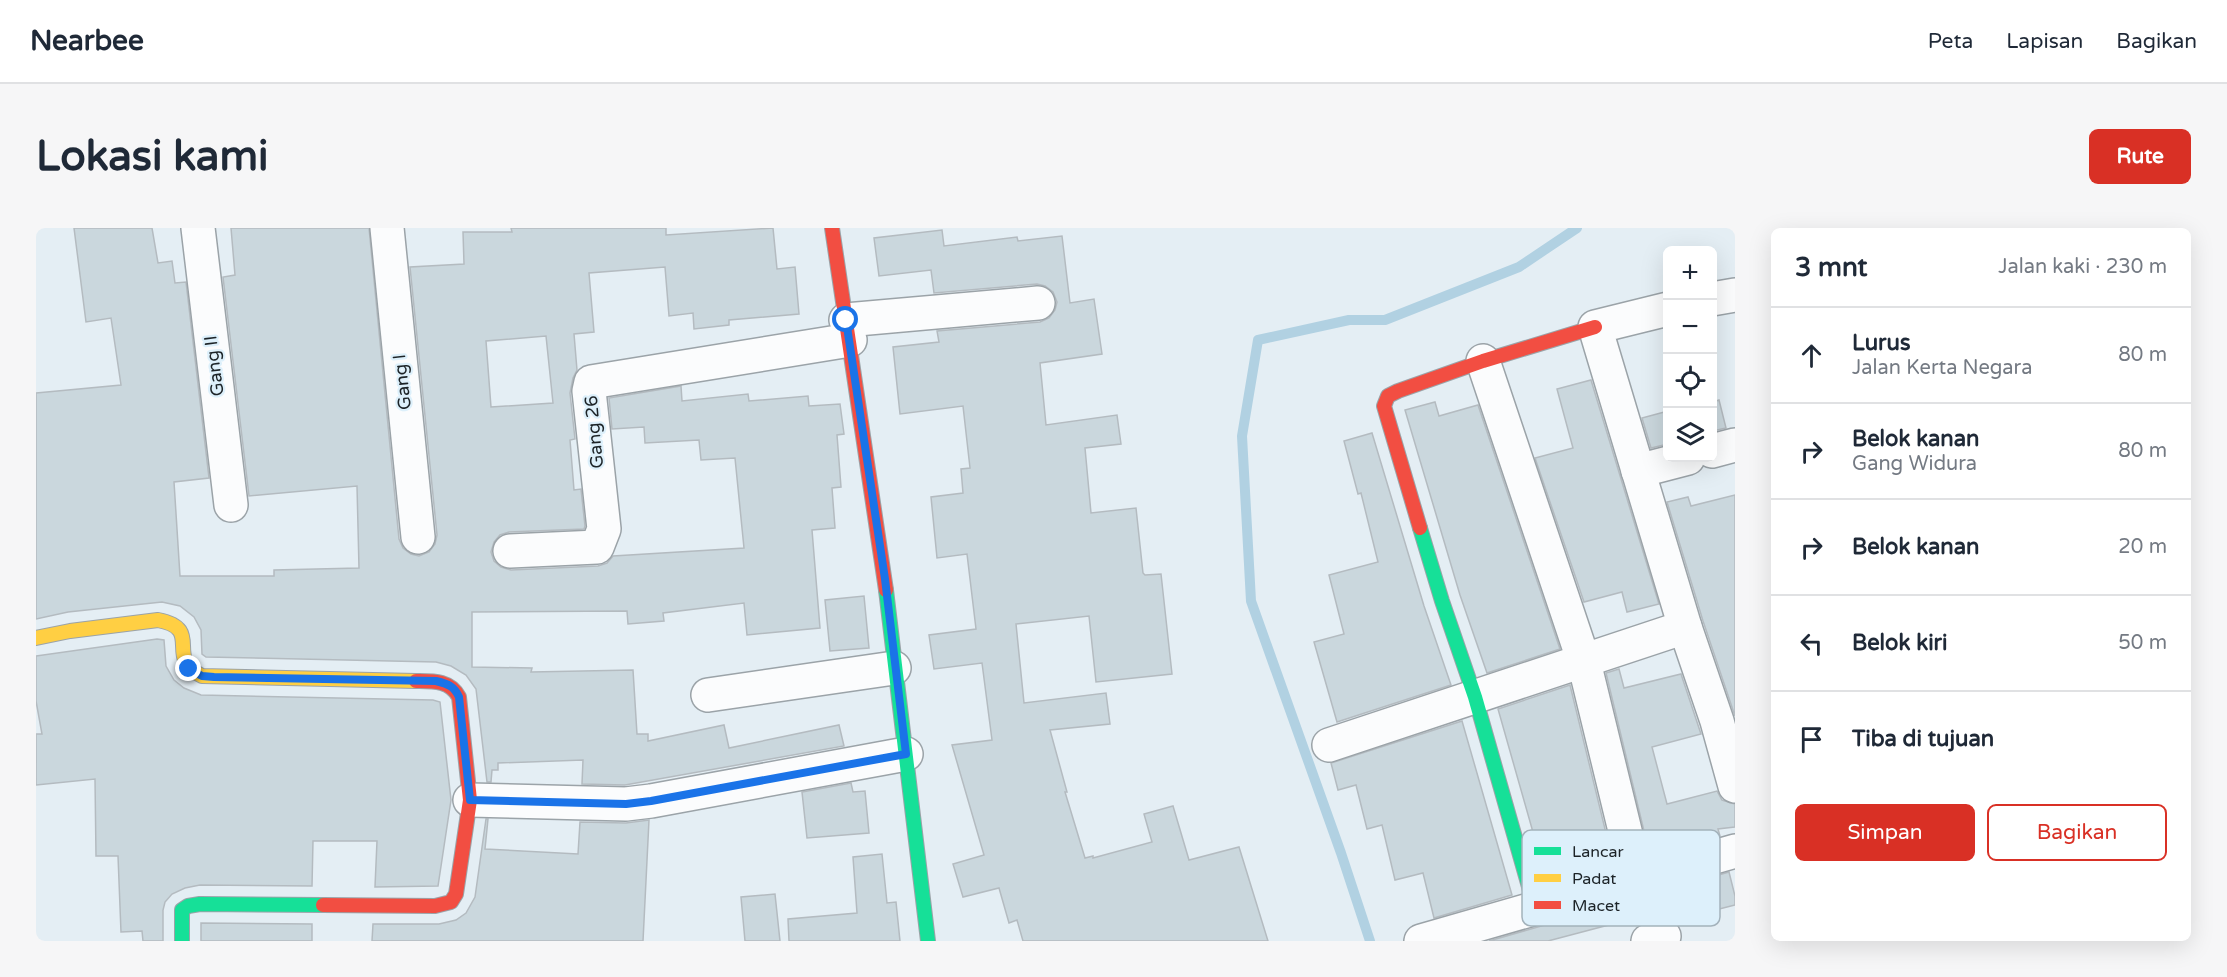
<!DOCTYPE html>
<html lang="id">
<head>
<meta charset="utf-8">
<style>
	:root { --surface:#fff; --page:#f6f6f7; --text:#1f2937; --muted:#747a83; --line:#e0e1e3; --accent:#d93025 }
	body { margin:0; font-family:"Varela Round",sans-serif; background:var(--page); color:var(--text) }
	.controls { position:absolute; right:18px; top:18px; display:grid; overflow:hidden; border-radius:9px; box-shadow:0 6px 24px #0002 }
	.controls button { width:54px; height:54px; display:grid; place-items:center; padding:0; border:0; border-bottom:2px solid var(--line); background:var(--surface); color:var(--text); font:30px sans-serif }
	.stop { position:absolute; width:18px; height:18px; margin:-14px; border:4px solid #1a73e8; border-radius:50%; background:#fff }
	.stop.end { background:#1a73e8; border-color:#fff; box-shadow:0 2px 6px #0008 }
	.list { margin:0; padding:0; list-style:none }
	h2 { display:flex; justify-content:space-between; align-items:center; height:78px; margin:0; padding:0 24px; font-size:26px }
	h2 small { font-size:20px; font-weight:400; color:var(--muted) }
	.list li { display:grid; grid-template-columns:39px 1fr auto; gap:18px; align-items:center; box-sizing:border-box; height:96px; padding:0 24px; border-top:2px solid var(--line) }
	.list b { display:block; font-size:22px; white-space:nowrap }
	.list p { margin:0; font-size:20px; white-space:nowrap; color:var(--muted) }
	.list em { font-size:20px; font-style:normal; color:var(--muted) }
	.actions { display:flex; gap:12px; padding:18px 24px }
	.actions a { flex:1; padding:14px 0; border:2px solid var(--accent); border-radius:9px; text-align:center; font-size:21px; color:var(--accent) }
	.actions .main { background:var(--accent); color:#fff }
	.icon { flex:none; width:33px; height:33px; fill:none; stroke:currentColor; stroke-width:2; stroke-linecap:round; stroke-linejoin:round }
	.map { position:relative; flex:none; width:1699px; height:713px; overflow:hidden; border-radius:9px }
	header { display:flex; align-items:center; gap:36px; box-sizing:border-box; height:84px; padding:0 30px; background:var(--surface); border-bottom:2px solid var(--line) }
	header strong { font-size:28px }
	nav { display:flex; gap:33px; margin-inline-start:auto; font-size:21px }
	.intro { display:flex; align-items:center; justify-content:space-between; box-sizing:border-box; height:144px; padding:0 36px }
	h1 { margin:0; font-size:42px }
	.button { padding:15px 27px; border-radius:9px; background:var(--accent); color:#fff; font-size:21px; font-weight:700 }
	main { display:flex; gap:36px; padding:0 36px }
	aside { flex:1; background:var(--surface); border-radius:9px; box-shadow:0 6px 24px #0002 }
	.map>svg:first-child { display:block }
</style>
</head>
<body>
<header>
<strong>Nearbee</strong>
<nav><a>Peta</a><a>Lapisan</a><a>Bagikan</a></nav>
</header>
<div class="intro"><h1>Lokasi kami</h1><a class="button">Rute</a></div>
<main>
<div class="map">
<svg width="1699" height="713" viewBox="0 0 1699 713">
	<rect width="100%" height="100%" fill="#e4eef4"/>
	<g fill="none" stroke-linecap="round" stroke-linejoin="round">
		<polyline stroke="#b1d1e2" stroke-width="10" points="1334,713 1305,625 1215,373 1206,208 1222,112 1313,92 1349,92 1483,39 1541,0"/>
	</g>
	<g fill="#cad7dd" stroke="#b4bbc0" stroke-width="1.5" fill-rule="evenodd">
		<path d="M 38,0 L 116,0 L 122,35 L 136,33 L 139,55 L 150,54 L 173,250 L 138,254 L 144,348 L 238,348 L 238,342 L 323,340 L 321,258 L 213,268 L 187,49 L 199,47 L 195,0 L 333,0 L 363,311 L 367,320 L 375,326 L 383,328 L 393,324 L 399,316 L 401,307 L 374,39 L 428,36 L 427,4 L 476,4 L 475,0 L 630,0 L 630,7 L 737,0 L 741,41 L 759,39 L 763,86 L 693,92 L 693,97 L 658,101 L 657,85 L 633,88 L 629,39 L 553,45 L 558,104 L 538,106 L 541,142 L 537,150 L 534,165 L 539,211 L 534,212 L 538,262 L 545,261 L 549,298 L 548,301 L 473,304 L 464,307 L 458,314 L 455,324 L 458,333 L 465,339 L 475,342 L 562,338 L 571,335 L 577,328 L 708,320 L 699,230 L 665,232 L 663,212 L 609,215 L 608,199 L 576,201 L 573,170 L 645,158 L 646,173 L 712,166 L 713,173 L 772,168 L 773,178 L 804,176 L 808,206 L 801,207 L 805,259 L 796,260 L 799,300 L 776,302 L 784,400 L 711,407 L 708,375 L 627,385 L 628,393 L 592,396 L 591,383 L 436,384 L 436,439 L 496,440 L 495,444 L 597,442 L 601,506 L 612,506 L 612,513 L 688,497 L 693,520 L 803,497 L 808,518 L 589,557 L 546,556 L 547,532 L 462,535 L 462,542 L 456,542 L 455,554 L 451,554 L 440,461 L 430,447 L 415,438 L 400,434 L 170,429 L 166,426 L 165,402 L 158,389 L 144,378 L 126,374 L 32,384 L 0,391 L 0,165 L 85,157 L 75,90 L 50,94 ZM 510,108 L 517,175 L 455,179 L 450,113 Z"/>
		<polygon points="906,2 908,18 981,9 982,13 1026,8 1034,75 1058,71 1066,126 1004,135 1010,197 1081,187 1085,216 1049,220 1055,285 1100,280 1107,345 1109,347 1125,346 1136,446 1060,454 1053,388 980,396 988,475 1070,465 1074,496 1014,502 1031,564 1029,564 1049,630 1057,628 1057,630 1116,614 1108,586 1137,578 1153,632 1203,619 1232,713 987,713 981,692 973,695 963,660 927,669 917,636 948,627 916,517 956,512 946,435 898,441 893,407 940,401 931,326 901,330 895,269 927,265 925,241 934,240 927,178 864,186 857,119 903,114 901,103 1004,94 1013,90 1019,82 1021,74 1017,64 1009,58 1001,56 898,65 895,42 843,48 838,10"/>
		<polygon points="1555,152 1623,376 1591,384 1586,364 1548,374 1499,230 1537,220 1521,161"/>
		<polygon points="1683,172 1690,200 1677,203 1677,174"/>
		<polygon points="1399,174 1403,188 1442,177 1524,421 1451,445 1424,367 1369,182"/>
		<polygon points="1632,183 1632,216 1615,220 1606,190"/>
		<polygon points="1336,205 1388,378 1415,457 1301,494 1278,414 1308,406 1293,347 1342,334 1325,265 1322,266 1308,213"/>
		<polygon points="1699,267 1699,488 1667,393 1631,274 1652,269 1655,278"/>
		<polygon points="828,368 833,420 794,423 789,372"/>
		<polygon points="121,411 128,412 130,438 138,452 148,460 165,467 397,472 404,474 415,572 402,658 339,659 341,613 277,613 276,658 164,657 149,660 136,666 129,674 127,682 127,713 107,713 106,703 85,704 82,628 60,628 59,551 0,557 0,506 6,506 0,473 0,428"/>
		<polygon points="1583,441 1588,460 1645,446 1665,506 1616,519 1631,576 1681,563 1686,572 1699,576 1699,599 1682,601 1684,608 1614,628 1570,445"/>
		<polygon points="1534,457 1578,638 1512,657 1462,481"/>
		<polygon points="1426,493 1476,667 1398,690 1387,645 1359,652 1346,597 1331,601 1320,557 1302,562 1295,535"/>
		<polygon points="815,555 817,564 829,563 833,605 771,610 766,564"/>
		<polygon points="450,591 452,591 449,621 542,626 544,594 590,595 613,592 607,713 336,713 337,696 403,696 420,692 430,685 439,669"/>
		<polygon points="846,626 851,675 860,674 864,713 753,713 752,691 821,685 817,629"/>
		<polygon points="1693,644 1699,668 1699,677 1644,691 1641,679 1512,713 1453,713"/>
		<polygon points="739,666 744,713 709,713 705,669"/>
		<polygon points="165,695 276,696 276,713 165,713"/>
	</g>
	<g fill="none" stroke-linecap="round" stroke-linejoin="round">
		<defs>
			<g id="street">
				<polyline points="162,0 195,277"/>
				<polyline points="351,0 382,309"/>
				<polyline points="1676,71 1699,67"/>
				<polyline points="1632,81 1559,99 1649,399 1681,493 1699,558"/>
				<polyline points="810,92 1002,75"/>
				<polyline points="1447,133 1548,434 1601,652"/>
				<polyline points="1676,223 1699,217"/>
				<polyline points="1602,243 1652,230"/>
				<polyline points="474,323 561,319 568,301 553,163 555,154 814,112"/>
				<polyline points="672,467 858,440"/>
				<polyline points="1293,517 1649,399"/>
				<polyline points="434,572 590,576 615,573 870,526"/>
				<polyline points="1385,713 1699,623"/>
				<polyline points="1612,713 1628,708"/>
			</g>
			<g id="fast">
				<polyline points="1384,300 1406,373 1439,469 1499,680"/>
				<polyline points="850,362 892,713"/>
				<polyline points="146,713 146,682 152,678 164,676 287,677"/>
			</g>
			<path id="slow" d="M 0,410 L 34,403 L 122,392 C 169,401 127,430 166,448 L 380,453"/>
			<g id="jam">
				<polyline points="796,0 850,362"/>
				<polyline points="1384,300 1348,178 1352,168 1362,163 1447,133 1559,99"/>
				<path d="M 287,677 L 399,678 L 415,674 L 420,666 L 434,572 L 423,469 C 414,452 397,453 380,453"/>
			</g>
		</defs>
		<use href="#street" stroke="#9ba3a8" stroke-width="36"/>
		<use href="#fast" stroke="#9ba3a8" stroke-width="16"/>
		<use href="#slow" stroke="#9ba3a8" stroke-width="16"/>
		<use href="#jam" stroke="#9ba3a8" stroke-width="16"/>
		<use href="#street" stroke="#fbfcfd" stroke-width="33"/>
		<use href="#fast" stroke="#16e098" stroke-width="14"/>
		<use href="#slow" stroke="#ffcf43" stroke-width="14"/>
		<use href="#jam" stroke="#f24e42" stroke-width="14"/>
	</g>
	<g fill="none" stroke-linecap="round" stroke-linejoin="round">
		<path stroke="#1a73e8" stroke-width="8" d="M 153,441 L 166,448 L 178,449 L 400,453 C 412,456 418,458 423,469 L 434,572 L 590,576 L 615,573 L 870,526 L 849,351 L 810,92"/>
	</g>
	<g text-anchor="middle" stroke-width="4.5" stroke-linejoin="round" paint-order="stroke">
		<g font-size="18" fill="#1c2327" stroke="#ddf0fb">
			<text transform="translate(178 138) rotate(-97)" y="6">Gang II</text>
			<text transform="translate(366 154) rotate(-96)" y="6">Gang I</text>
			<text transform="translate(558 204) rotate(-95)" y="6">Gang 26</text>
		</g>
	</g>
	<rect x="1486" y="602" width="198" height="96" rx="9" fill="#ddf0fb" stroke="#a3b2bb" stroke-width="1.5"/>
	<rect x="1498" y="619" width="27" height="8" fill="#16e098"/>
	<rect x="1498" y="646" width="27" height="8" fill="#ffcf43"/>
	<rect x="1498" y="673" width="27" height="8" fill="#f24e42"/>
	<g font-size="16" fill="#1c2327">
		<text x="1536" y="629">Lancar</text>
		<text x="1536" y="656">Padat</text>
		<text x="1536" y="683">Macet</text>
	</g>
</svg>
<div class="controls">
<button>+</button>
<button>−</button>
<button><svg class="icon" aria-label="locate" viewBox="0 0 24 24"><circle cx="12" cy="12" r="6"/><path d="M12 2v4M12 18v4M2 12h4M18 12h4"/></svg></button>
<button><svg class="icon" aria-label="layers" viewBox="0 0 24 24"><path d="M12 4l9 5-9 5-9-5zM3 14l9 5 9-5"/></svg></button>
</div>
<div class="stop" style="left:810px;top:92px"></div>
<div class="stop end" style="left:153px;top:441px"></div>
</div>
<aside>
<h2>3 mnt<small>Jalan kaki · 230 m</small></h2>
<ul class="list">
<li><svg class="icon" aria-label="ahead" viewBox="0 0 24 24"><path d="M12 20V5M6 11l6-6 6 6"/></svg><div><b>Lurus</b><p>Jalan Kerta Negara</p></div><em>80 m</em></li>
<li><svg class="icon" aria-label="right" viewBox="0 0 24 24"><path d="M7 20v-9h11M14 6l5 5-5 5"/></svg><div><b>Belok kanan</b><p>Gang Widura</p></div><em>80 m</em></li>
<li><svg class="icon" aria-label="right" viewBox="0 0 24 24"><path d="M7 20v-9h11M14 6l5 5-5 5"/></svg><div><b>Belok kanan</b></div><em>20 m</em></li>
<li><svg class="icon" aria-label="left" viewBox="0 0 24 24"><path d="M17 20v-9H6M10 6l-5 5 5 5"/></svg><div><b>Belok kiri</b></div><em>50 m</em></li>
<li><svg class="icon" aria-label="arrive" viewBox="0 0 24 24"><path d="M6 21V4h12l-3 4 3 4H6"/></svg><div><b>Tiba di tujuan</b></div></li>
</ul>
<div class="actions"><a class="main">Simpan</a><a>Bagikan</a></div>
</aside>
</main>
</body>
</html>
